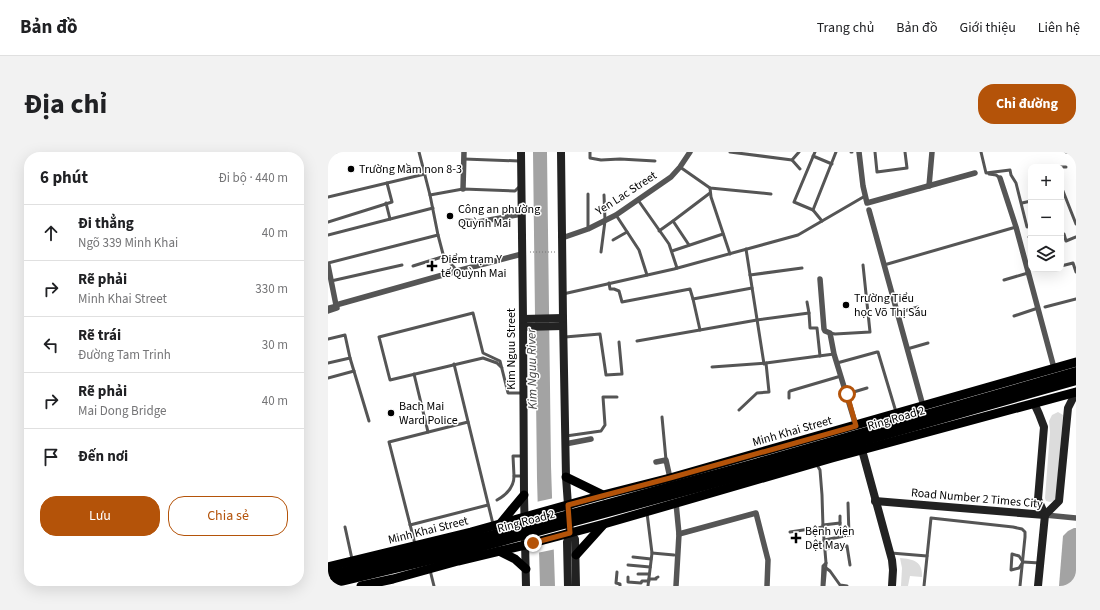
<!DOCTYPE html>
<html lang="vi">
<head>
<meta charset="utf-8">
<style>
	:root { --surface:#fff; --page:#f2f2f2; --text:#202124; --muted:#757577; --line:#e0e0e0; --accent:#b45309 }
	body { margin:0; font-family:"Source Sans 3",sans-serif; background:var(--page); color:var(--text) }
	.controls { position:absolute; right:12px; top:12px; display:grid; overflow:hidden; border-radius:8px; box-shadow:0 4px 16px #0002 }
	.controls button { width:36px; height:36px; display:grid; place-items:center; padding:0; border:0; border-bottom:1px solid var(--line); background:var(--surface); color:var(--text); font:20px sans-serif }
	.stop { position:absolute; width:12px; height:12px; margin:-9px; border:3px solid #b45309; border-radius:50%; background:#fff }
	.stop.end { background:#b45309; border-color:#fff; box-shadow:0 1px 4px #0008 }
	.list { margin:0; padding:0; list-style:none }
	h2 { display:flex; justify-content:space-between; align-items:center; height:52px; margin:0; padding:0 16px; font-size:17px }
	h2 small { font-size:13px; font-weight:400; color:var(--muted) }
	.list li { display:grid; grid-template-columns:26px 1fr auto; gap:12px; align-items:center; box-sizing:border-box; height:56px; padding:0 16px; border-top:1px solid var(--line) }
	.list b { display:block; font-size:15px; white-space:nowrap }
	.list p { margin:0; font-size:13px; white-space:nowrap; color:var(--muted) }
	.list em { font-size:13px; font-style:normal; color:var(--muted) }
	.actions { display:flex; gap:8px; padding:12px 16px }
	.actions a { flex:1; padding:9px 0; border:1px solid var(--accent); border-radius:16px; text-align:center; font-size:14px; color:var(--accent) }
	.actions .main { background:var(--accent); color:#fff }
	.icon { flex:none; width:22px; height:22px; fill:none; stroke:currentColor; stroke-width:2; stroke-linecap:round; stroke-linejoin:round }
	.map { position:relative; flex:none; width:748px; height:434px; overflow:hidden; border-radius:16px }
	header { display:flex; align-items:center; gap:24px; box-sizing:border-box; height:56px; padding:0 20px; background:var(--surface); border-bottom:1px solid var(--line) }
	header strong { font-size:19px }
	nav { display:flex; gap:22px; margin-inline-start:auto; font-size:14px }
	.intro { display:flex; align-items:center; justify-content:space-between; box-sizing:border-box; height:96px; padding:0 24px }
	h1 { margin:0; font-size:28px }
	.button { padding:10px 18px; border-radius:16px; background:var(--accent); color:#fff; font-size:14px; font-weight:700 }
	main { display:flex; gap:24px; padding:0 24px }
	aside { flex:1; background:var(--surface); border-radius:16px; box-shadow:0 4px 16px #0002 }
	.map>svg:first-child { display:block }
</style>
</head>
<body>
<header>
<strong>Bản đồ</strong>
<nav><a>Trang chủ</a><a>Bản đồ</a><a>Giới thiệu</a><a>Liên hệ</a></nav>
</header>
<div class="intro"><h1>Địa chỉ</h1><a class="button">Chỉ đường</a></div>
<main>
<aside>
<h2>6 phút<small>Đi bộ · 440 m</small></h2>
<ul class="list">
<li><svg class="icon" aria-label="ahead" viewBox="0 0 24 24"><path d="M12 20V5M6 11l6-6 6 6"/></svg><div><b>Đi thẳng</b><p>Ngõ 339 Minh Khai</p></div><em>40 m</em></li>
<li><svg class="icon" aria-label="right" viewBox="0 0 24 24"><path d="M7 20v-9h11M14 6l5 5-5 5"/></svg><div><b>Rẽ phải</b><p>Minh Khai Street</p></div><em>330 m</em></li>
<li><svg class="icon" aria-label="left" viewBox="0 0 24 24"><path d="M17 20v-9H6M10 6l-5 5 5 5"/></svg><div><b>Rẽ trái</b><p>Đường Tam Trinh</p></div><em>30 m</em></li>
<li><svg class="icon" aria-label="right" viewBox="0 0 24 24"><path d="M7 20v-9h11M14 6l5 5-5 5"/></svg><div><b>Rẽ phải</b><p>Mai Dong Bridge</p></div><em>40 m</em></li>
<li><svg class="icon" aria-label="arrive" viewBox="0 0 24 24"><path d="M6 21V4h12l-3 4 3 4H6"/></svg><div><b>Đến nơi</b></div></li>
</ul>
<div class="actions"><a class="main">Lưu</a><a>Chia sẻ</a></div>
</aside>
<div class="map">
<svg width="748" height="434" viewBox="0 0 748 434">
	<rect width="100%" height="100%" fill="#fff"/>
	<g fill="#dcdcdc">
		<polygon points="730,260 735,263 728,345 726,349 722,350 718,349 717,346 722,280 721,269 724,263"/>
		<path d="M 572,406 C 585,407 595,409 594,425 L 582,424 L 580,434 L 573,434 L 574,416 Z"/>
	</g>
	<g fill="#a3a3a3">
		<polygon points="205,0 219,0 223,314 227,434 212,434 209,326"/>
		<polygon points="746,376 748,376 748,434 731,434 735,384 740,379"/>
	</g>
	<polygon fill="#fff" points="226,346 228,397 209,401 208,350"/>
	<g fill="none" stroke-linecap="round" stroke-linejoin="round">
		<polyline stroke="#777" stroke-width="1" stroke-dasharray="1 2" stroke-linecap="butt" points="202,100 227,100"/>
		<g stroke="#555" stroke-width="3">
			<polyline points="0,0 8,0"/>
			<polyline points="91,0 102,43 110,83 115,102 129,119"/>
			<polyline points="262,0 262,6 273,8 292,7 327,9"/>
			<polyline points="402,0 464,8 472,17"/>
			<polyline points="523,0 524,0"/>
			<polyline points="547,0 549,20 579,16 577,0"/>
			<polyline points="653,0 658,21 682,18 683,23 688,31 699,75"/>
			<polyline points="738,0 748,1"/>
			<polyline points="485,4 504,12"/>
			<polyline points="136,7 191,9"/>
			<polyline points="464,8 471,0"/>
			<polyline points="352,15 382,36 443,42"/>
			<polyline points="726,15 738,15"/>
			<polyline points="661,22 668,23 672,26"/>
			<polyline points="733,34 748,72"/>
			<polyline points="382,36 383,45 402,102"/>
			<polyline points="260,42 260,77"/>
			<polyline points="102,43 135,37 187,39 192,34"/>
			<polyline points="0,45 97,22"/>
			<polyline points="310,48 341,92 349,116"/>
			<polyline points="58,51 62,67"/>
			<polyline points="694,51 703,49"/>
			<polyline points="485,58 466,50 487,0"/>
			<polyline points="288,63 311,98 319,123"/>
			<polyline points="345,69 361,93"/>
			<polyline points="494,69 485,58 508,0"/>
			<polyline points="0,70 64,50 59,31"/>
			<polyline points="331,79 345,69 382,41"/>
			<polyline points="0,83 105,56"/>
			<polyline points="733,83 736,82 738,89 748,85"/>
			<polyline points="701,85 703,84"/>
			<polyline points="285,88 299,80"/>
			<polyline points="418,97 436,212"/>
			<polyline points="344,99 395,82"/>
			<polyline points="273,100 277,69 276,43"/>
			<polyline points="0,111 110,83"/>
			<polyline points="556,113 688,75"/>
			<polyline points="85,114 117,104"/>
			<polyline points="733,114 745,111 748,120"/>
			<polyline points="422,123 474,116"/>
			<polyline points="676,128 700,121"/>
			<polyline points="3,129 74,113"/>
			<polyline points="281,131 282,137 286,137 291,139 294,150 362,137 365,147 372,178"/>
			<polyline points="235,142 346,117 470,83 537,44"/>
			<polyline points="365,147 424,136"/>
			<polyline points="479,150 481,161"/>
			<polyline points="0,155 8,153"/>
			<polyline points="717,155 748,147"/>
			<polyline points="569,161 590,155"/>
			<polyline points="686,164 710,156"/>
			<polyline points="502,181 507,182 542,180 535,113"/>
			<polyline points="237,185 272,182 278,223 294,222 291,190"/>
			<polyline points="0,187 17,183 22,206 0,211"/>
			<polyline points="309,189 429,168 481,161 482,176 489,176 492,204"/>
			<polyline points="579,197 600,191"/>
			<polyline points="22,206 41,269"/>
			<polyline points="509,211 549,200 550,200 568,260"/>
			<polyline points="126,212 165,372"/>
			<polyline points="384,215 438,211 506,202"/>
			<polyline points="174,216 169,211 155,206 62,228 51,185 145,161 155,201 172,209 180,241 194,241"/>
			<polyline points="86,222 100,280"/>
			<polyline points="0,226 26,219"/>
			<polyline points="519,242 539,236"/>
			<polyline points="461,246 461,240 462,239 513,224"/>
			<polyline points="411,258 429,241 441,240 438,211"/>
			<polyline points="334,265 338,308"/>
			<polyline points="238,284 273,279 277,273 275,245 289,245"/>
			<polyline points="489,313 492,318 494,343 495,375 498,411 496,434"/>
			<polyline points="186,324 185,304 195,304"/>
			<path d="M 169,348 C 178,343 186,335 186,324 L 194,324"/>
			<polyline points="520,351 521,383"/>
			<polyline points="319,361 324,401 320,434"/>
			<polyline points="82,373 160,353"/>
			<polyline points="495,373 512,371"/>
			<polyline points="512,373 512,364"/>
			<polyline points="17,375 24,407"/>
			<polyline points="462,380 495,375"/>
			<polyline points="496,388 522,383"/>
			<polyline points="87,392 61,290 140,270"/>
			<polyline points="497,397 519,394 522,413"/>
			<polyline points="324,401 346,403"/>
			<polyline points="563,401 599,404"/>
			<polygon points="684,402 691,404 695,410 691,416 683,418"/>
			<polyline points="305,405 323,407"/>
			<polyline points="695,410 712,411"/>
			<polyline points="300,413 322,415"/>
			<polyline points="498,416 502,419 512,433 519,434"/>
			<polyline points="102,418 106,434"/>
			<polyline points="289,420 288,431 292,432 292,434"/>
			<polyline points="310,422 321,422"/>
			<polyline points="300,425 300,430 313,431 314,429 321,429"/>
			<polyline points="321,427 328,427 328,426 330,425"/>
			<polyline points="494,434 495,414 498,411"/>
			<polyline points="596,434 603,366 685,375 694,377 697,380 697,385 692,434"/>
		</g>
		<g stroke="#555" stroke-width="5.5">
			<polyline points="531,0 535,34 539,51 647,21"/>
			<polyline points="672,26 688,75 726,216"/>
			<polyline points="601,34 604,0"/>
			<polyline points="135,37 136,0"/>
			<polyline points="541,58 595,254"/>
			<polyline points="136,69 150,70 194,62"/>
			<polyline points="234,86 260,77 288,63 343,25 352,15 362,0"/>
			<polyline points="0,113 8,153 129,119 194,102"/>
			<polyline points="492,127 496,177 497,179 502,181 506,202 528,274"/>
			<polyline points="0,159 9,156 8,153"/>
			<polyline points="237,292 263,287"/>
			<polyline points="328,310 338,308 342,326"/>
			<polyline points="348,351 351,382 348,434"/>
			<polyline points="717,363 748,366"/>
			<polyline points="351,382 428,361 440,408 439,434"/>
		</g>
		<g stroke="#222" stroke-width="8">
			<polyline points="193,0 195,167 196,343 198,434"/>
			<polyline points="233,0 235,166 238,325 242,381 239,390 240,434"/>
			<polyline points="195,167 235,166"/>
			<polyline points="195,175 235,174"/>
			<polyline points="706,251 711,262 716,275 710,347 717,363 710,434"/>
			<polyline points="534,298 564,408 565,418 564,434"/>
			<polyline points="547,349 717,363"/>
			<polyline points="717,363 731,349 740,256 748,240"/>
			<polyline points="242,381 247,387 248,434"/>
		</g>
		<g stroke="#000" stroke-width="9">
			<polyline points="238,325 275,343"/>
			<polyline points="172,372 196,343"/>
			<polyline points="171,399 187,407 198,417"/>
			<polyline points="248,403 275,373"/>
			<polyline points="0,415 143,380 275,343 342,326 748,210"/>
			<polyline points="33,434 65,427 130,409 197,393 276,372 504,306 748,240"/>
		</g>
		<g stroke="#000" stroke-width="10">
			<polyline points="0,424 186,378 430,311 748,220"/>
			<polyline points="0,432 122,403 397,328 748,228"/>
		</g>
	</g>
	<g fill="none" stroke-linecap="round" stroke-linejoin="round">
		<polyline stroke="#b45309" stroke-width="5" points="205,391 242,381 240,353 342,326 528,274 519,242"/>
	</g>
	<g fill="#000" stroke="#fff" stroke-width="1.5">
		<circle cx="23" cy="17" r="4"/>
		<circle cx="122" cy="64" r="4"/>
		<path d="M102 108h4v4h4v4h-4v4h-4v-4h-4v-4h4z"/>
		<circle cx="518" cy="153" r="4"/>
		<circle cx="63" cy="261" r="4"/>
		<path d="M466 380h4v4h4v4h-4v4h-4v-4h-4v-4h4z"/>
	</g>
	<g text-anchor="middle" stroke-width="3" stroke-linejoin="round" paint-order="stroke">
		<g font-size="12" fill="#000" stroke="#fff" text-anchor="start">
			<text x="31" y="21">Trường Mầm non 8-3</text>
			<text x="130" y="61">Công an phường<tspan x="130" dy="14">Quỳnh Mai</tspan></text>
			<text x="113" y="111">Điểm trạm Y<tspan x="113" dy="14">tế Quỳnh Mai</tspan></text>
			<text x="526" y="150">Trường Tiểu<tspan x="526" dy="14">học Võ Thị Sáu</tspan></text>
			<text x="71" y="258">Bach Mai<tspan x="71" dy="14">Ward Police</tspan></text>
			<text x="477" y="383">Bệnh viện<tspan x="477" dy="14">Dệt May</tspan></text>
		</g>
		<g font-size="12" fill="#000" stroke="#fff">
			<text transform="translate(298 41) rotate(-33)" y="4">Yen Lac Street</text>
			<text transform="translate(183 197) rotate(-90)" y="4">Kim Nguu Street</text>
			<text transform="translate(568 266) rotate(-16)" y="4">Ring Road 2</text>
			<text transform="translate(464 279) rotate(-16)" y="4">Minh Khai Street</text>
			<text transform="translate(649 346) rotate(5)" y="4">Road Number 2 Times City</text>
			<text transform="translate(198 369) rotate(-15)" y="4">Ring Road 2</text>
			<text transform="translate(100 378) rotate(-14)" y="4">Minh Khai Street</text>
		</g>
		<g font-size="13" font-style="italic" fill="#444" stroke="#fff">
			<text transform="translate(203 217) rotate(-91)" y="5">Kim Nguu River</text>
		</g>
	</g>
</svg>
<div class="controls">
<button>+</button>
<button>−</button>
<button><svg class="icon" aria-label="layers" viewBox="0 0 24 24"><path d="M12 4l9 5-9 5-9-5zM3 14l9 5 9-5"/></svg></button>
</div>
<div class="stop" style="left:519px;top:242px"></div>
<div class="stop end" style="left:205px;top:391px"></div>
</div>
</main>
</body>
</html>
